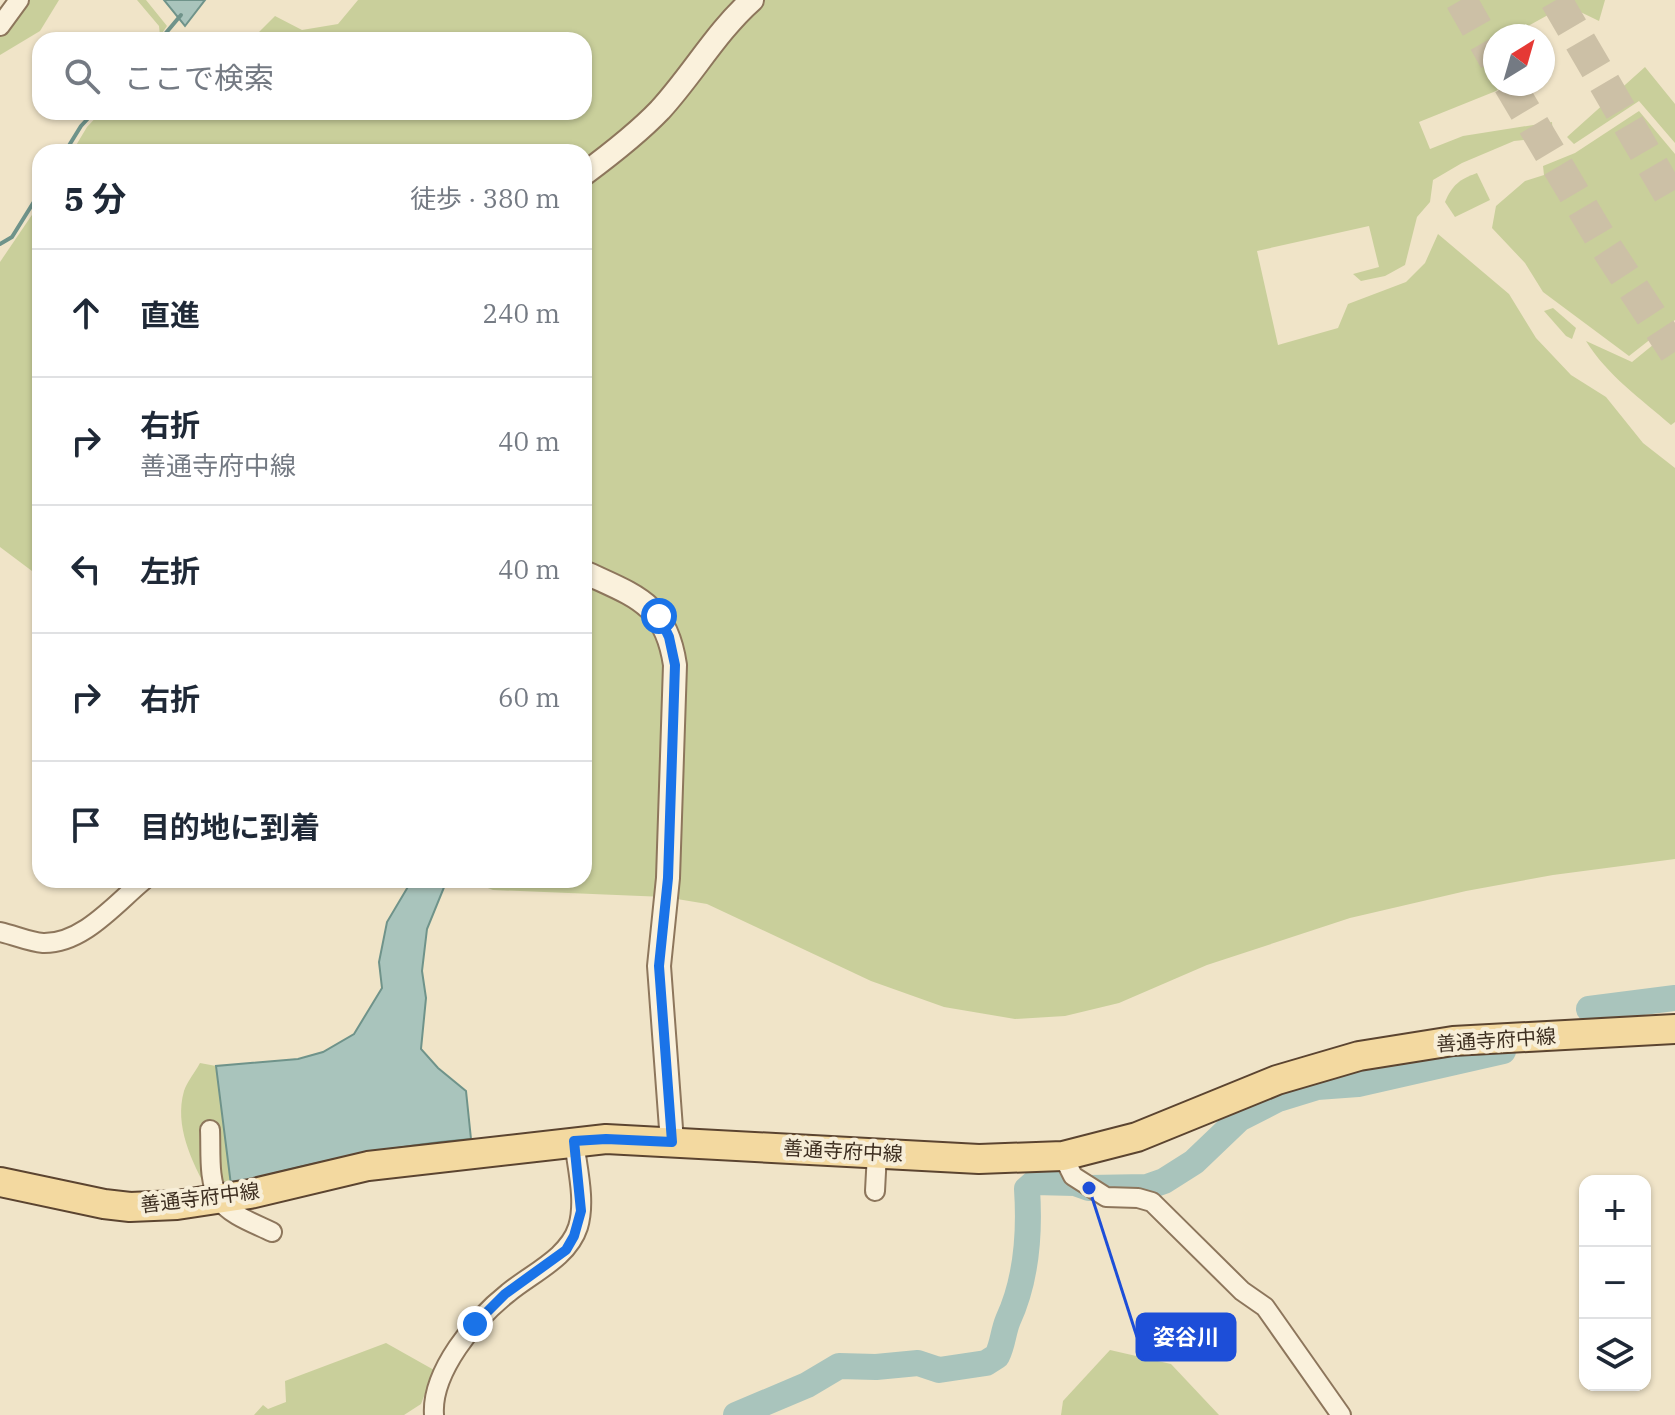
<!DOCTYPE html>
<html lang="ja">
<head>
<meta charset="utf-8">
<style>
	:root { --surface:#fff; --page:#f6f6f7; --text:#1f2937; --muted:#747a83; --line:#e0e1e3 }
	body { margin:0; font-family:"IBM Plex Serif","Noto Sans JP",serif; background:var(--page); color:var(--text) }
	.controls { position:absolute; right:24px; bottom:24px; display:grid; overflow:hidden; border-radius:16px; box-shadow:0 2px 6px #0004 }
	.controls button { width:72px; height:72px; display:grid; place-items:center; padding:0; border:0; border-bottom:2px solid var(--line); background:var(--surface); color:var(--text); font:40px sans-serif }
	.compass { position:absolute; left:1483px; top:24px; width:72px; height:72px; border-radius:50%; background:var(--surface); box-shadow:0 2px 6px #0004; rotate:37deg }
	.stop { position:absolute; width:24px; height:24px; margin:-18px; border:6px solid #1a73e8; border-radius:50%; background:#fff }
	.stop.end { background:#1a73e8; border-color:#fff; box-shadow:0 2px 8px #0008 }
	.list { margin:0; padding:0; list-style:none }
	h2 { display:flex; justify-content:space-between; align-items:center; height:104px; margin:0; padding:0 32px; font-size:34px }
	h2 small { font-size:26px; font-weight:400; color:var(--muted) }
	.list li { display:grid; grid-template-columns:52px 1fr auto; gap:24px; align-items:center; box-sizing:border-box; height:128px; padding:0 32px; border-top:2px solid var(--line) }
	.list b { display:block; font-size:30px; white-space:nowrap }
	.list p { margin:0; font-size:26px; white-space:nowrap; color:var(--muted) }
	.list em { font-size:26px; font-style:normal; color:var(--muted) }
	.icon { flex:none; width:44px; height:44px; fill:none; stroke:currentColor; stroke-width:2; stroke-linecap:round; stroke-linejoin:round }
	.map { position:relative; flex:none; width:1675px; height:1415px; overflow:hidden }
	.search { position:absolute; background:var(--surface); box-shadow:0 2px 6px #0004; left:32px; top:32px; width:560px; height:88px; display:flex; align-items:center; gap:20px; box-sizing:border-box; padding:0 28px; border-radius:24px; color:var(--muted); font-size:30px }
	.panel { position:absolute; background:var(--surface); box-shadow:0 2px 6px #0004; left:32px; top:144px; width:560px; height:744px; border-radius:24px }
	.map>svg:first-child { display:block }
</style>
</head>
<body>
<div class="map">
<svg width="1675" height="1415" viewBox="0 0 1675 1415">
	<rect width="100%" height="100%" fill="#f0e4c8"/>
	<g fill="#c9cf9b">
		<polygon points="26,0 59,0 40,31 0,55 0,37"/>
		<polygon points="137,0 146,0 167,26 160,36 159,26"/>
		<polygon points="358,0 1605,0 1599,21 1566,5 1510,36 1495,36 1495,84 1504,84 1496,91 1419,122 1430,149 1463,136 1552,122 1553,137 1514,141 1462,163 1433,180 1430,202 1417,217 1405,265 1385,276 1361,281 1353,274 1379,267 1369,226 1257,251 1278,345 1338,328 1348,304 1406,282 1425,263 1438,234 1509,294 1536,338 1571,375 1606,397 1643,443 1675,468 1675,859 1553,875 1466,891 1350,918 1207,965 1119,1003 1065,1016 1015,1019 944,1007 871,981 707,904 665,897 493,890 467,880 584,880 584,152 72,152 87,127 101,112 584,112 584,40 251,40 275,16 302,30 338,24"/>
		<polygon points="1645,67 1675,104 1675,143 1639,101 1574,144 1567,137"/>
		<polygon points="1639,111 1675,154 1675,320 1629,356 1543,292 1525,263 1492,228 1496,206 1525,181 1544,175 1543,166 1575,153"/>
		<path d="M 1477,173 L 1490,200 L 1455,217 L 1445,202 C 1452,185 1460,179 1477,173 Z"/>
		<polygon points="40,203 40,577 0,547 0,262"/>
		<polygon points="1553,308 1576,328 1572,339 1566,336 1544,311"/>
		<path d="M 1675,327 L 1675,422 L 1671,425 C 1641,399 1607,375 1586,341 L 1632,362 Z"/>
		<path d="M 200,1063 L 216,1066 L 231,1185 L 207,1190 C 192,1161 174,1126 184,1091 C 187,1082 195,1072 200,1063 Z"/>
		<polygon points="386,1343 434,1370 421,1404 404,1415 254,1415 263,1405 268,1409 286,1402 285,1381"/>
		<polygon points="1110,1350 1171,1364 1219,1415 1061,1415 1063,1401"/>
	</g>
	<g fill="#a9c4bc" stroke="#6f938a" stroke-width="2">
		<polygon points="164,0 205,0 185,26"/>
		<path d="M 412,880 L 447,880 L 427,929 L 422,971 L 426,998 L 421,1049 L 438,1068 L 466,1091 L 471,1139 C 389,1146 311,1162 231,1185 L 216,1066 L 298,1059 L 323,1052 L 354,1034 L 382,988 L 379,962 L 387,922 Z"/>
	</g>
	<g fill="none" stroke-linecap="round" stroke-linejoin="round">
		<g stroke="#6f938a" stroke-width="4">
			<polyline points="160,40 181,15"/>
			<polyline points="65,152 81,126 94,112"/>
			<polyline points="0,244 12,237 40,192"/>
		</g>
		<g stroke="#a9c4bc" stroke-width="26">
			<polyline points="1589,1009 1675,998"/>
			<path d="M 736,1415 L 807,1385 L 839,1366 L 876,1367 L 918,1363 L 939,1370 L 986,1363 L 997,1356 C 1003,1344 1003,1332 1008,1320 C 1027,1279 1030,1234 1027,1189 L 1035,1182 L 1075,1183 L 1089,1188 L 1147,1187 L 1164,1181 L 1194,1162 L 1239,1119 L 1278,1099 L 1317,1087 L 1358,1084 L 1503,1051"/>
		</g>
		<g stroke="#ccc0a6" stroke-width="32" stroke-dasharray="32 16" stroke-linecap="butt">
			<polyline points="1461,0 1495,60"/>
			<polyline points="1556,0 1675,204"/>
			<polyline points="1509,84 1604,244 1675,352"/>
		</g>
		<defs>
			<g id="minor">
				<polyline points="0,26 19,0"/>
				<path d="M 0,932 C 14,935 29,942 43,943 C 83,944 116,903 144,880"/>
				<path d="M 210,1130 C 211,1151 208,1181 219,1199 C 229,1215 256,1224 272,1232"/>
				<polyline points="1063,1156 1073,1176 1106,1197 1138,1198 1152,1202 1242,1291 1265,1307 1341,1415"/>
				<polyline points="875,1191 877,1153"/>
				<path d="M 434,1415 C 431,1372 475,1319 508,1293 C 532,1273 568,1258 578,1227 C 586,1201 577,1167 574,1141"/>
			</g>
			<g id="tertiary">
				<path d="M 584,174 C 611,154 637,134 660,110 C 693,74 716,32 752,0"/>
				<path d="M 584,572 C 635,596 666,603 675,665 L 668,878 L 659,966 L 672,1142"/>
			</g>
			<polyline id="primary" points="0,1182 104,1204 130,1207 177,1205 250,1194 368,1166 606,1139 979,1159 1063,1156 1137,1137 1277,1080 1359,1056 1453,1041 1675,1029"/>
		</defs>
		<use href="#minor" stroke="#8d765c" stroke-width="22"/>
		<use href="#tertiary" stroke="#8d765c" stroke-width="26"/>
		<use href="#primary" stroke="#5b4430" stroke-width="32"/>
		<use href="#minor" stroke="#faf1dc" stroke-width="18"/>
		<use href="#tertiary" stroke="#faf1dc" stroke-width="22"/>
		<use href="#primary" stroke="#f3d9a0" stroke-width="28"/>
	</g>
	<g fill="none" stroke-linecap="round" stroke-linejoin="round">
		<polyline stroke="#1a73e8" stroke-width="10" points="475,1324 505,1294 566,1250 574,1236 581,1211 574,1141 606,1139 672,1142 659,966 668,878 675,665 669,637 659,616"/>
	</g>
	<g text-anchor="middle" stroke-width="8" stroke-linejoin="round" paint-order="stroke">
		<g font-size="20" fill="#3d2e20" stroke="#f7eed8">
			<text transform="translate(1496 1040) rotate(-4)" y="7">善通寺府中線</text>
			<text transform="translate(843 1151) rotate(3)" y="7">善通寺府中線</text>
			<text transform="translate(200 1198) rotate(-7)" y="7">善通寺府中線</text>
		</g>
	</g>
	<path fill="none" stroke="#1d4ed8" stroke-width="3" d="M1089 1188L1137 1337"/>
	<circle fill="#1d4ed8" stroke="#f7eed8" stroke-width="3" cx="1089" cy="1188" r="8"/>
	<rect fill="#1d4ed8" stroke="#1d4ed8" stroke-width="3" x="1137" y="1314" width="98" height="46" rx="8"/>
	<g font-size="22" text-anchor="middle" font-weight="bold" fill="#fff">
		<text x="1186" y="1345">姿谷川</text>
	</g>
</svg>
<div class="controls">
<button>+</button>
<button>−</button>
<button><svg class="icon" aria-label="layers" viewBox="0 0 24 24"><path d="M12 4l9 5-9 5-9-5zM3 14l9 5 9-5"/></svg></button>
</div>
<svg class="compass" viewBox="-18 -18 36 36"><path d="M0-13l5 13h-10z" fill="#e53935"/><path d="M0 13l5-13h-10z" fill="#747a83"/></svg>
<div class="stop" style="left:659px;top:616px"></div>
<div class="stop end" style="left:475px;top:1324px"></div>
<div class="search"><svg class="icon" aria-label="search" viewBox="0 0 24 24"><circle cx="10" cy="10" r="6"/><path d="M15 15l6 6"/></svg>ここで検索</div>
<section class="panel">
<h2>5 分<small>徒歩 · 380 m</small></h2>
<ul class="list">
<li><svg class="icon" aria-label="ahead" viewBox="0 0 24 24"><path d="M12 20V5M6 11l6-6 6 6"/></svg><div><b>直進</b></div><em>240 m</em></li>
<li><svg class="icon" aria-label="right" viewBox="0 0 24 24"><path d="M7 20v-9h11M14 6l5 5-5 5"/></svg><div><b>右折</b><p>善通寺府中線</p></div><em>40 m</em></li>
<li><svg class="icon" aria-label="left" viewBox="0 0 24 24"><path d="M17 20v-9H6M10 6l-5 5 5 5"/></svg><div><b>左折</b></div><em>40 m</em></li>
<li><svg class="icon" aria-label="right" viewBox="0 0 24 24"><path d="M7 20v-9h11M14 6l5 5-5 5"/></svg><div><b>右折</b></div><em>60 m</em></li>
<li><svg class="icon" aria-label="arrive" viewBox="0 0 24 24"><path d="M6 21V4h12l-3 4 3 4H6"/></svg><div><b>目的地に到着</b></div></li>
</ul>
</section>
</div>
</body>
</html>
